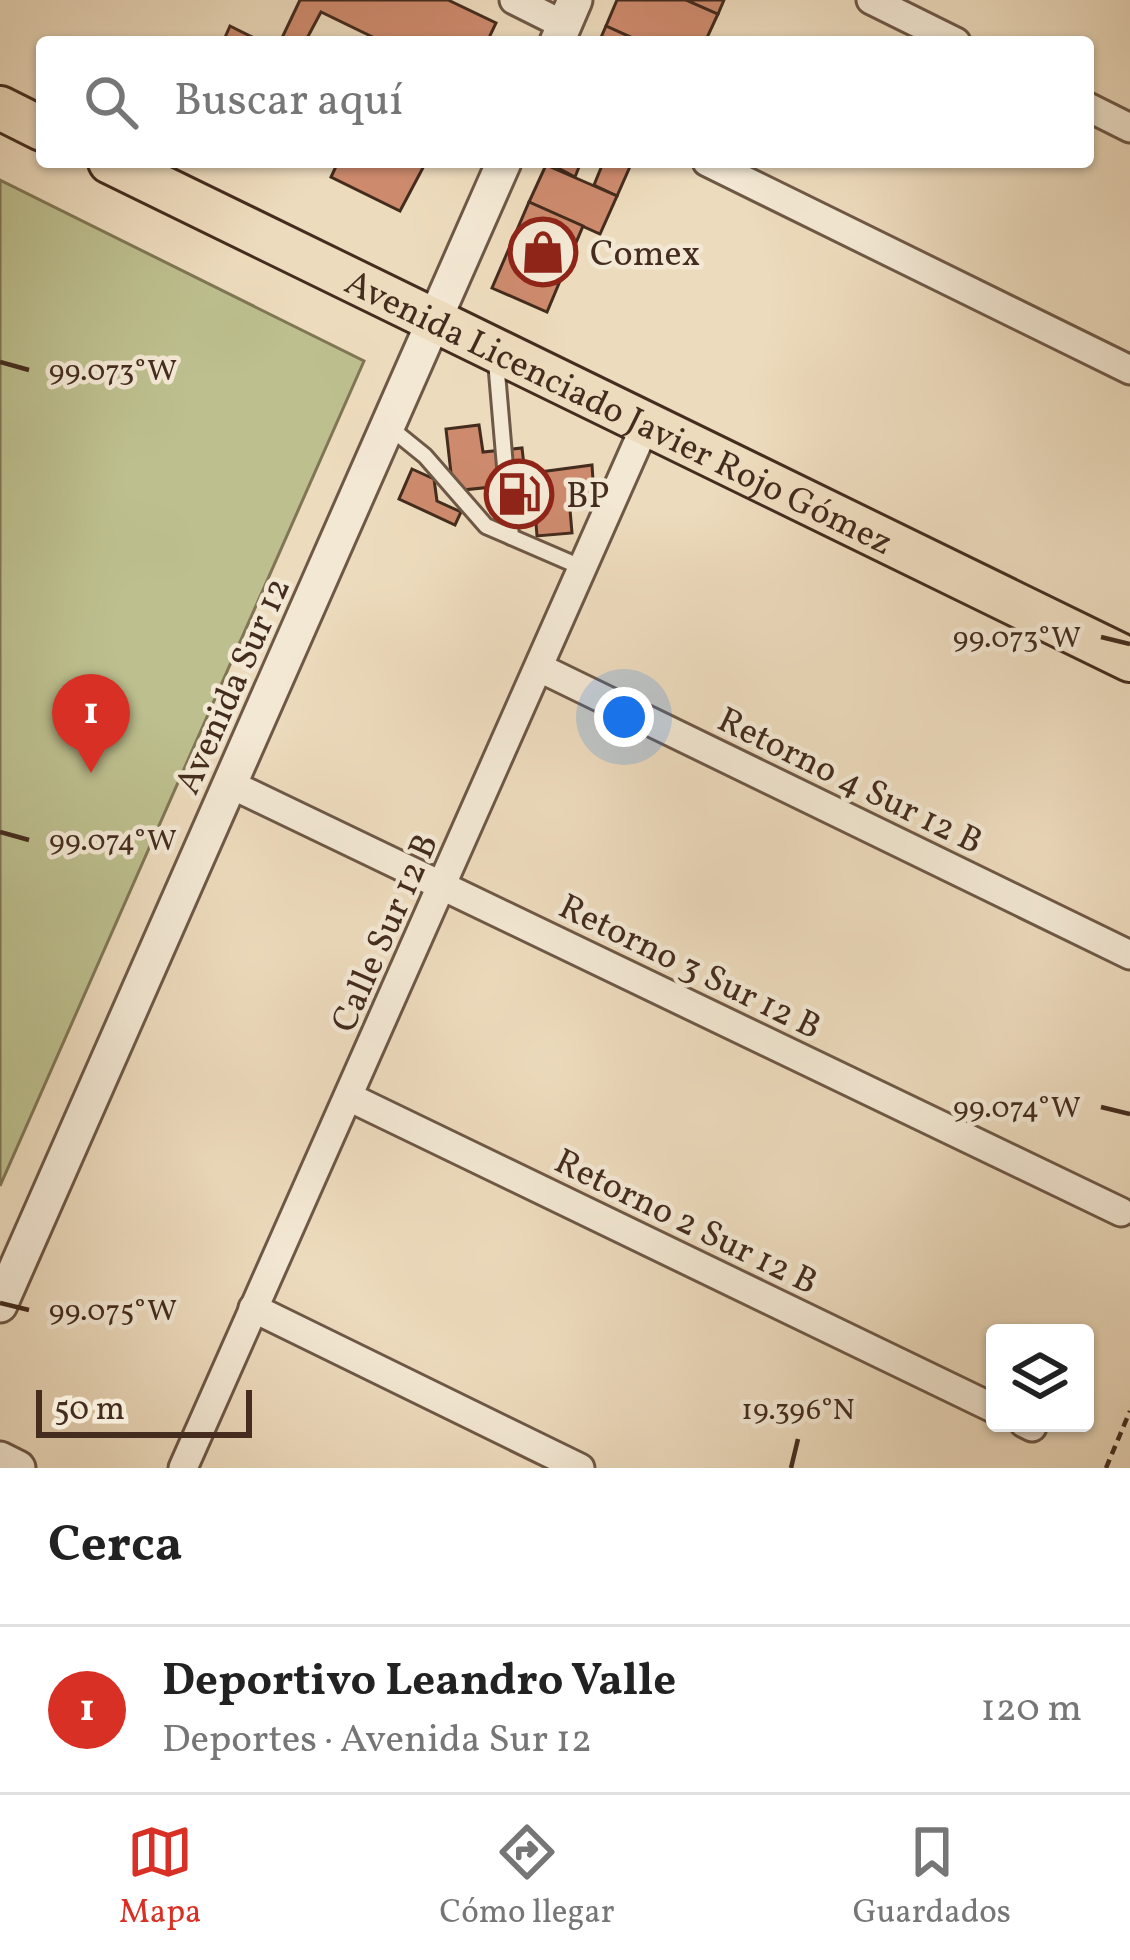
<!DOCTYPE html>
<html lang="es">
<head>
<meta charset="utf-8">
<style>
	:root { --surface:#fff; --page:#f6f6f6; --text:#222; --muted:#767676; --line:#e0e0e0; --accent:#d93025 }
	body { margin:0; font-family:Vollkorn,serif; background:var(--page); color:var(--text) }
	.controls { position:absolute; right:36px; bottom:36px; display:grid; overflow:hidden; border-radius:12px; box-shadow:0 3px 9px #0004 }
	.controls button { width:108px; height:108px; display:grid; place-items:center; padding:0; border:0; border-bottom:3px solid var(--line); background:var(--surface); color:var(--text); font:60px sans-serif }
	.scale { position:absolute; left:36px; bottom:30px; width:216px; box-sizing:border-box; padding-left:12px; border:6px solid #442c1e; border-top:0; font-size:33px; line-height:42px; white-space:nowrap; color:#442c1e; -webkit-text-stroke:9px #f3e8d4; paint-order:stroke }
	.you { position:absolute; left:624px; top:717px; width:42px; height:42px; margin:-30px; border:9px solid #fff; border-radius:50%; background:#1a73e8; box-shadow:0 0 0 18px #1a73e833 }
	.badge { display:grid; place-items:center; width:78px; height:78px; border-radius:50%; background:var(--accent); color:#fff; font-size:39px; font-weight:700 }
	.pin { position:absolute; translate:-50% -99px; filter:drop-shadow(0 3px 6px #0008) }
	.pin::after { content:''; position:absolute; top:63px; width:42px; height:36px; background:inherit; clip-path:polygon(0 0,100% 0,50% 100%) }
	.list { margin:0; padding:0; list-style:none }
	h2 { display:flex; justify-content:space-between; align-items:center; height:156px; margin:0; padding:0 48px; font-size:51px }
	h2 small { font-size:39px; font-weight:400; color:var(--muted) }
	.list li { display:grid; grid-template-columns:78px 1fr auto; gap:36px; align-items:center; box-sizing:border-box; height:168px; padding:0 48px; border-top:3px solid var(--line) }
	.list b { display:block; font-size:45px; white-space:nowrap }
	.list p { margin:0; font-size:39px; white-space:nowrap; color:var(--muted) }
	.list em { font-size:39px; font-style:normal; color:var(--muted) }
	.icon { flex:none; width:66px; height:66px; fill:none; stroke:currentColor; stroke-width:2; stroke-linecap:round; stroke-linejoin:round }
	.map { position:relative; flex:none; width:1130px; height:1468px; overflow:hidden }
	.search { position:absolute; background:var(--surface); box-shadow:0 3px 9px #0004; left:36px; right:36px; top:36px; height:132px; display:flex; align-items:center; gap:30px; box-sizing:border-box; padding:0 42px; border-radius:12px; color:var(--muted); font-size:45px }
	.sheet { height:324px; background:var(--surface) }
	nav { display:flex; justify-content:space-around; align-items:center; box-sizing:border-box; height:168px; border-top:3px solid var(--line); background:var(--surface); font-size:33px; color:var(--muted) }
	nav a { display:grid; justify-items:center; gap:6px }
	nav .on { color:var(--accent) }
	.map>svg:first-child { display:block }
</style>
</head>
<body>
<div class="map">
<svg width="1130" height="1468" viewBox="0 0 1130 1468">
	<rect width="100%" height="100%" fill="#eddbbd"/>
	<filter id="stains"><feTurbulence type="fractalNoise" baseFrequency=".00167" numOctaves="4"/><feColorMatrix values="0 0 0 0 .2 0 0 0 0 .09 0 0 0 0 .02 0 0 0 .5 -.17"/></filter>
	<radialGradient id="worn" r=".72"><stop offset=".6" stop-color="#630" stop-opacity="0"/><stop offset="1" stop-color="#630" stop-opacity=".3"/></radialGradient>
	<polygon fill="#bdbf8e" stroke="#807656" stroke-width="3" points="0,180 364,361 0,1186"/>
	<g fill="#cd8a6d" stroke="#442c1e" stroke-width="3">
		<polygon points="300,0 448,0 496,23 487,42 383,42 321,12 305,42 280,42"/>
		<polygon points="617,0 686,0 718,14 705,42 642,42 606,26"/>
		<polygon points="686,0 724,0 718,14"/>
		<polygon points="230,26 262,42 223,42"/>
		<polygon points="606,26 641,42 599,42"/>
		<polygon points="338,162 426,162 400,211 331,177"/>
		<polygon points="547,162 581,162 575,177"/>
		<polygon points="600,162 632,162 617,196 594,185 603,163"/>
		<polygon points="546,165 617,196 600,234 529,202"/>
		<polygon points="529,202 583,226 547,312 492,288"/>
		<polygon points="479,425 483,452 522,448 525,474 592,465 594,495 569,498 572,533 537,536 535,511 495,515 492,487 453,491 446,429"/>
		<polygon points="412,469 434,479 437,501 461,512 455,525 399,499"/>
	</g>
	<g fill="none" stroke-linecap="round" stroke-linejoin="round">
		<defs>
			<g id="service">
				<polyline points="496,361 511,537"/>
				<polyline points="388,426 425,456 486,526 583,568"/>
			</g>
			<g id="minor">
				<polyline points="514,0 564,25"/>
				<polyline points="871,0 956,42"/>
				<polyline points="1088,107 1130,128"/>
				<polyline points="707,162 1130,370"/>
				<polyline points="540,668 1130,955"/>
				<polyline points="230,784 1121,1212"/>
				<polyline points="349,1097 995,1409"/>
				<polyline points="253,1308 580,1468"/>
				<polyline points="1024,1423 1032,1427"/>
				<polyline points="183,1468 646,424"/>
			</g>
			<g id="tertiary">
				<polyline points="557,42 575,0"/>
				<polyline points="0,1305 504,162"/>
				<polyline points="0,1459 18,1468"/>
			</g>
			<g id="primary">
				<polyline points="0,108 42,129"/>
				<path id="s1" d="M 110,162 L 1130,660"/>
			</g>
		</defs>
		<use href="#service" stroke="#6e5846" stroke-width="20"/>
		<use href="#minor" stroke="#6e5846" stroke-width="33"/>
		<use href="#tertiary" stroke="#6e5846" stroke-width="39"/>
		<use href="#primary" stroke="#442c1e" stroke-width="48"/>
		<polyline stroke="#442c1e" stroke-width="4.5" stroke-dasharray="9 6" stroke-linecap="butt" points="1106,1468 1130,1411"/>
		<use href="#service" stroke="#f3e8d4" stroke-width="14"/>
		<use href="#minor" stroke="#f3e8d4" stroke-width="27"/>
		<use href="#tertiary" stroke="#f3e8d4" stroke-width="33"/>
		<use href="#primary" stroke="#eddbbd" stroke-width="42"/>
	</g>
	<path fill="none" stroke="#442c1e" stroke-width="4.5" d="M 0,362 L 29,370M 1101,637 L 1130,644M 0,832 L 29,840M 1101,1107 L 1130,1114M 0,1303 L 29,1310M 791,1468 L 798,1439"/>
	<defs>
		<symbol id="shop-ring" viewBox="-11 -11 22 22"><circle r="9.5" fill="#f3e8d4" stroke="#8f2418" stroke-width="1.5"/><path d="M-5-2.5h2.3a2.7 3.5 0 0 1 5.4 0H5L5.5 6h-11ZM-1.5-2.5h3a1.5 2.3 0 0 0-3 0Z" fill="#8f2418"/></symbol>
		<symbol id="fuel-ring" viewBox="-11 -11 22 22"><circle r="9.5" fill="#f3e8d4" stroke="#8f2418" stroke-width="1.5"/><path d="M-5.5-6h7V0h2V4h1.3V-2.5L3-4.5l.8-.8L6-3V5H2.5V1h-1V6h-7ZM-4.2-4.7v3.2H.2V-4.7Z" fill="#8f2418"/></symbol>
	</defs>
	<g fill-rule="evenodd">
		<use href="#shop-ring" x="505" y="214" width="76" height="76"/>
		<use href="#fuel-ring" x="481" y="456" width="76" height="76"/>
	</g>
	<g text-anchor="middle" stroke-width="9" stroke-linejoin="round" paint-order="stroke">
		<g font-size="36" fill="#442c1e" stroke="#f3e8d4" text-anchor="start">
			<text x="590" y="265">Comex</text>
			<text x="566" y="507">BP</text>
		</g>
		<g font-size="36" fill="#442c1e" stroke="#f3e8d4">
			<text dy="13" stroke="none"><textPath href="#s1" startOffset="567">Avenida Licenciado Javier Rojo Gómez</textPath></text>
			<text transform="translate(231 685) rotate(-66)" y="13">Avenida Sur 12</text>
			<text transform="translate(851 779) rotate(26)" y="13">Retorno 4 Sur 12 B</text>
			<text transform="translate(383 932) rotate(-66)" y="13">Calle Sur 12 B</text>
			<text transform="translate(691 965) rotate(26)" y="13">Retorno 3 Sur 12 B</text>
			<text transform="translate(687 1220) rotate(26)" y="13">Retorno 2 Sur 12 B</text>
		</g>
	</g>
	<g font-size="30" text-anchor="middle" fill="#442c1e" stroke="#f3e8d4" stroke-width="9" stroke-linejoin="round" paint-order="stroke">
		<text x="113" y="380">99.073°W</text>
		<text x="1017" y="647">99.073°W</text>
		<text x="113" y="850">99.074°W</text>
		<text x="1017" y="1117">99.074°W</text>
		<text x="113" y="1320">99.075°W</text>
		<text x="798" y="1419">19.396°N</text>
	</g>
	<rect width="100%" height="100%" filter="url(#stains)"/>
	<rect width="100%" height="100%" fill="url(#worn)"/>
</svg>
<div class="controls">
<button><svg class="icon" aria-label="layers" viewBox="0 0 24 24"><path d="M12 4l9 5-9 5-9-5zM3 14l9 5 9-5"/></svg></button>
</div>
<div class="scale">50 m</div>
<div class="you"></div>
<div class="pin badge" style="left:91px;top:773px">1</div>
<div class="search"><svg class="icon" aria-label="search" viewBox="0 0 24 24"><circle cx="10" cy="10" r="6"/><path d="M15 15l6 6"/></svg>Buscar aquí</div>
</div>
<section class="sheet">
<h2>Cerca<small></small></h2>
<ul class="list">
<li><span class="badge">1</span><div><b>Deportivo Leandro Valle</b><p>Deportes · Avenida Sur 12</p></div><em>120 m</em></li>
</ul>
</section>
<nav>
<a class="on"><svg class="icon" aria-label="map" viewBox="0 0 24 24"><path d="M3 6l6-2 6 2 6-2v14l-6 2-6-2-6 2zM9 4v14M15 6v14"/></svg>Mapa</a>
<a><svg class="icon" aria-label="directions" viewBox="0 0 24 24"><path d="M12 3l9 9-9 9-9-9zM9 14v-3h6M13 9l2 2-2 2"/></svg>Cómo llegar</a>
<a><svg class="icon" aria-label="saved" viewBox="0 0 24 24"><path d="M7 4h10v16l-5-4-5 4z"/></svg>Guardados</a>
</nav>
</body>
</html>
